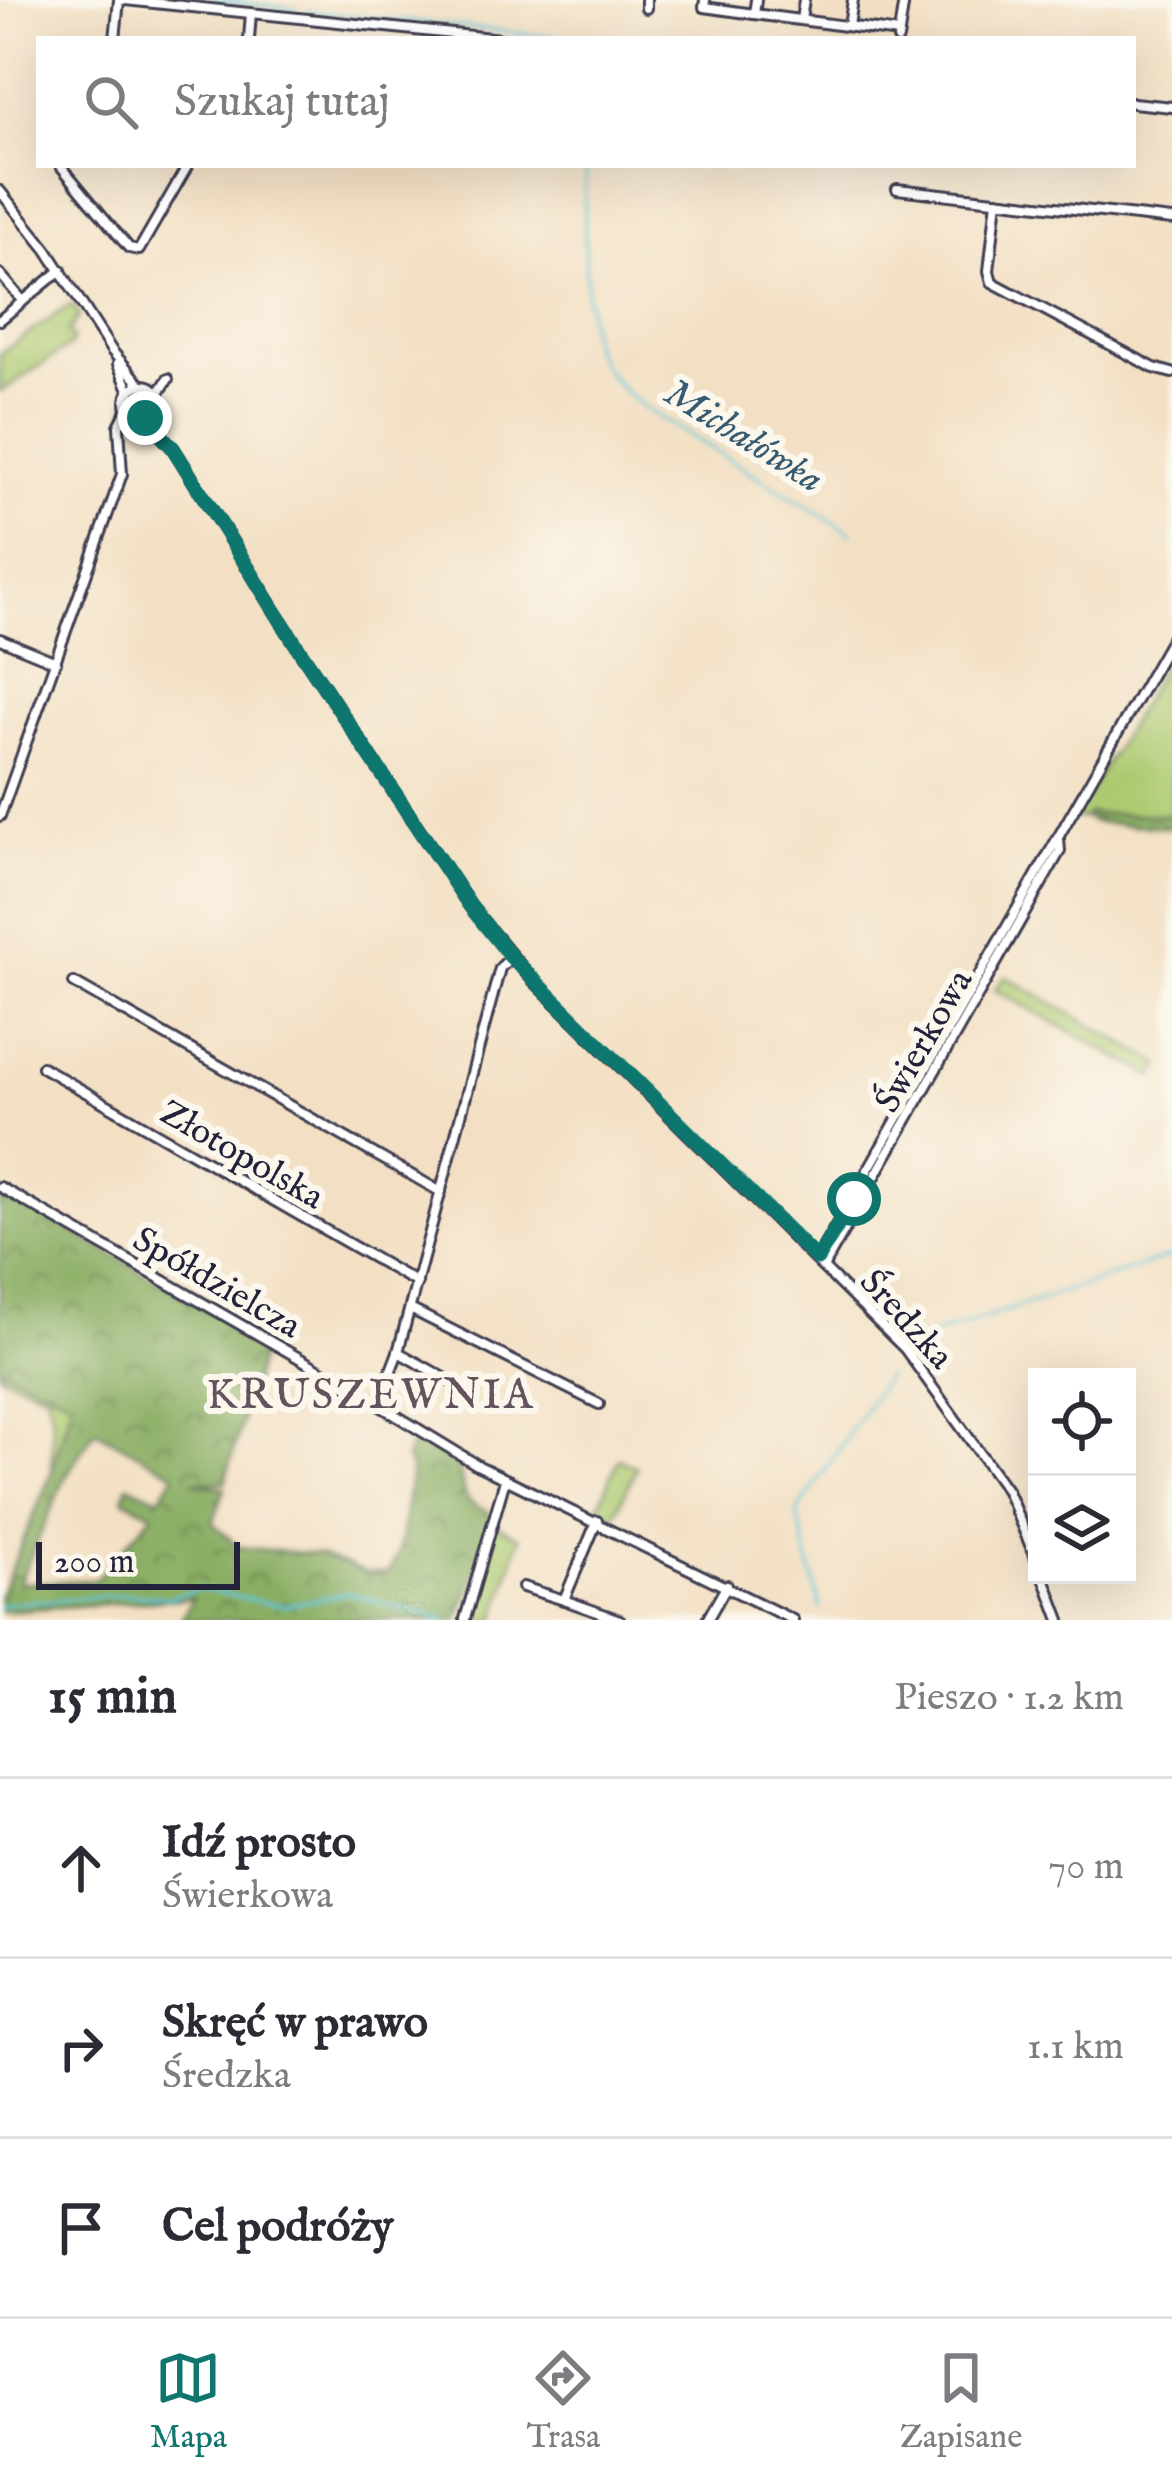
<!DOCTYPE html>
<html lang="pl">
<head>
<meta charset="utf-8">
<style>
	:root { --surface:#fff; --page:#f2f2f3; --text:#2b2b33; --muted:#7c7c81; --line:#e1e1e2; --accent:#0f766e }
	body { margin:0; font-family:"IM FELL English",serif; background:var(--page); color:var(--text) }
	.controls { position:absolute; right:36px; bottom:36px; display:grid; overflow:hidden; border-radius:0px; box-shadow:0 12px 48px #0002 }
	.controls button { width:108px; height:108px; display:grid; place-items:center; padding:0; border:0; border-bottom:3px solid var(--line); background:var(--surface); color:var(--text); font:60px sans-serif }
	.scale { position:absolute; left:36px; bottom:30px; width:204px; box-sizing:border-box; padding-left:12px; border:6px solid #22223b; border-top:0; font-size:33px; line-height:42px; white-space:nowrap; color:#22223b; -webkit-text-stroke:9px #fbf7ec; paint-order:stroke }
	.stop { position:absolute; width:36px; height:36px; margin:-27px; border:9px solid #0f766e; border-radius:50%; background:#fff }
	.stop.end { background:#0f766e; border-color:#fff; box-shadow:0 3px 12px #0008 }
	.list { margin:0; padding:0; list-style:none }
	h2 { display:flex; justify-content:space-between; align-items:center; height:156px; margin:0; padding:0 48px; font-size:51px }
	h2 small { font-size:39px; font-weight:400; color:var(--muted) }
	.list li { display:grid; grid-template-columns:78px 1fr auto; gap:36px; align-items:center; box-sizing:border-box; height:180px; padding:0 48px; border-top:3px solid var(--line) }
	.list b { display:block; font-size:45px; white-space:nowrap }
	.list p { margin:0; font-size:39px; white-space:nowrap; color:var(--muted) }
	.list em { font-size:39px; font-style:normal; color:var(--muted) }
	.icon { flex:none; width:66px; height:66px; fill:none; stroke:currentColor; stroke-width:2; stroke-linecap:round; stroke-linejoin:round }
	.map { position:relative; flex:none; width:1172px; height:1620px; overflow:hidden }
	.search { position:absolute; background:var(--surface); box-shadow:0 12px 48px #0002; left:36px; right:36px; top:36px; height:132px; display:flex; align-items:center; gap:30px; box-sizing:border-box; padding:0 42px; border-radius:0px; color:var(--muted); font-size:45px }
	.sheet { height:696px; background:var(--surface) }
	nav { display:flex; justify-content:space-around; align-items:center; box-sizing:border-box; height:168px; border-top:3px solid var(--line); background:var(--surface); font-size:33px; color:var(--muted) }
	nav a { display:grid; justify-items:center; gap:6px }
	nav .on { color:var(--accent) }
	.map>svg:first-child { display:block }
</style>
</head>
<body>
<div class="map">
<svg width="1172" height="1620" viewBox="0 0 1172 1620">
	<defs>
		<pattern id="forest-crowns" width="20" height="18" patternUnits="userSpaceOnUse" patternTransform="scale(3)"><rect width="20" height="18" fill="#8aae63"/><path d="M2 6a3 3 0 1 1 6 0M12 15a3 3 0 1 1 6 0" fill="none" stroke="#708d53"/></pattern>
	</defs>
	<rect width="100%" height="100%" fill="#fbf7ec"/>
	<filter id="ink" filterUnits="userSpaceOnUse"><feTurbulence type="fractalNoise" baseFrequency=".00833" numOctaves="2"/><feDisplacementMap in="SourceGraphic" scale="24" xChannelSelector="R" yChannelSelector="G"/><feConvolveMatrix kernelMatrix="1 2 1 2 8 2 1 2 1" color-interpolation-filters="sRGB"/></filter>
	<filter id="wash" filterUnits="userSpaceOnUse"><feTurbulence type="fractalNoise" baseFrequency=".004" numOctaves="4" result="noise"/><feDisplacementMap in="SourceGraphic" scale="48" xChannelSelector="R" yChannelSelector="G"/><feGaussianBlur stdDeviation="2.7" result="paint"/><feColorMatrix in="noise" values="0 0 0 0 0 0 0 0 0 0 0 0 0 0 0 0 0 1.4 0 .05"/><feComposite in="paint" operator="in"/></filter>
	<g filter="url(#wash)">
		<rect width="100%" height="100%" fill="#f3e0c4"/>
		<g fill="#adca71" stroke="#687656" stroke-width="3">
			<polygon points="72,304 79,316 68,332 73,339 71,345 0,392 0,353"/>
			<polygon points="1172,650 1172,815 1088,814 1085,818 1074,818"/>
			<polygon points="1005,976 1162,1065 1154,1077 995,990"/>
			<polygon points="0,1368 72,1400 52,1474 52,1420 47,1394 0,1375"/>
			<polygon points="619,1458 637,1467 611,1523 595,1515"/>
			<polygon points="492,1523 520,1537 496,1620 469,1620"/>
		</g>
		<g fill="url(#forest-crowns)" stroke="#56684f" stroke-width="3" fill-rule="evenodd">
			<polygon points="1087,814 1172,815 1172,828 1092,822 1085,818"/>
			<path d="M 0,1190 L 264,1342 L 225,1482 L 192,1482 L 225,1488 L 213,1523 L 239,1547 L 320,1555 L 366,1573 L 389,1573 L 399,1550 L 411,1470 L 406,1459 L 409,1448 L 419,1442 L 459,1467 C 464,1489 459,1502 489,1512 L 492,1523 L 458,1620 L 181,1620 L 192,1598 L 1,1611 L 0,1596 L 51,1474 L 72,1401 L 0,1368 ZM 95,1430 L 175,1474 L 160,1498 L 128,1485 L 123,1499 L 153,1514 L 95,1580 L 19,1583 L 66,1476 Z"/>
		</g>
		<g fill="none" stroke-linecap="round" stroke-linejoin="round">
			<g stroke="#5dc7d8" stroke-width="3">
				<polyline points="213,0 297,9"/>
				<polyline points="307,11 576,39"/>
				<path d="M 587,165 C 582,189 585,334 595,352 C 607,377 630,398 652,413 L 852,533"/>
				<polyline points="912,1342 1172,1256"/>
				<polyline points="820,1607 797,1513 887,1375"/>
				<polyline points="0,1608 3,1604 129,1594 168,1598 199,1589 283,1606 348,1593 446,1620"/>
			</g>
		</g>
	</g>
	<g filter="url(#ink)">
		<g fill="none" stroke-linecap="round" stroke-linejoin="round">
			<defs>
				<g id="minor">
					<polyline points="125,0 501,39"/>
					<polyline points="705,0 704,7 754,14"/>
					<polyline points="756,0 754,14 899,33 898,39"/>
					<polyline points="646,8 646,0"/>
					<polyline points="801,20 804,0"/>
					<polyline points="849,26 853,0"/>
					<polyline points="899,33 904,0"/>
					<polyline points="115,39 119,0"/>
					<polyline points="249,39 251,13"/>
					<polyline points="1133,103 1172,107"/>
					<polyline points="60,165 129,248 139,250 188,165"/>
					<polyline points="897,189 1172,220"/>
					<polyline points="0,191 47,250 112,351 141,385"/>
					<polyline points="997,200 989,271 992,282 1154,368 1172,373"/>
					<polyline points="0,274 23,301"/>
					<polyline points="0,320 61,270"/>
					<polyline points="118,364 130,392"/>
					<circle cx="143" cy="402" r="17"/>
					<polyline points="158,394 168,379"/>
					<polyline points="145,418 173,448 302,654 470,906 531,978 905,1349 1007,1491 1037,1561"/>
					<polyline points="0,639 56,662"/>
					<polyline points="0,816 122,474 119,426 128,408"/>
					<polyline points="74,983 441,1192"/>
					<polyline points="42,1067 417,1283"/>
					<polyline points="0,1187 341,1382 479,1466 793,1620"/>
					<polyline points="817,1259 1172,638"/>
					<polyline points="824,1266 1060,851 1059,839"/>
					<polyline points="410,1309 599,1404"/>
					<polyline points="398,1352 450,1381"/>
					<polyline points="378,1404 398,1352 500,968 511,957"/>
					<polyline points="597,1521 564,1600 620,1620"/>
					<polyline points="1043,1575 1060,1620"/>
					<polyline points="523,1587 564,1600"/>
					<polyline points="465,1619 505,1480"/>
					<polyline points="707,1620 727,1585"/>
				</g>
			</defs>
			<use href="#minor" stroke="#413e50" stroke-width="14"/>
			<use href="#minor" stroke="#fff" stroke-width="8"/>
		</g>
	</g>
	<g fill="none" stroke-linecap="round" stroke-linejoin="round" filter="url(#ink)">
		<polyline stroke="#0f766e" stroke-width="15" points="145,418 173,448 302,654 470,906 511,957 817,1259 854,1199"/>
	</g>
	<g text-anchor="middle" stroke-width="12" stroke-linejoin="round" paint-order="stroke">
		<g font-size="36" fill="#22223b" stroke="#fbf7ec">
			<text transform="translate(922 1040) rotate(-60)" y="13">Świerkowa</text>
			<text transform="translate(243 1153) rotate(30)" y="13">Złotopolska</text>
			<text transform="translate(218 1281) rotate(30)" y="13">Spółdzielcza</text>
			<text transform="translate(908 1318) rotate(48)" y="13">Średzka</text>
		</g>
		<g font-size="39" font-style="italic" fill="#375c72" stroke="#fbf7ec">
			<text transform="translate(745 434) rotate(32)" y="14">Michałówka</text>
		</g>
		<g font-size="42" letter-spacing="3" fill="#64525d" stroke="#fbf7ec">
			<text x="371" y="1408">KRUSZEWNIA</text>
		</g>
	</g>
</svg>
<div class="controls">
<button><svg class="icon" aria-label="locate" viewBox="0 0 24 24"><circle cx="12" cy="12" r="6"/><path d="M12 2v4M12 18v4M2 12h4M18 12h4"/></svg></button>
<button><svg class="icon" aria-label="layers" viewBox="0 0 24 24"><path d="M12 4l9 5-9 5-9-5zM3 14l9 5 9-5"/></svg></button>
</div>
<div class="scale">200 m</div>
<div class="stop" style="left:854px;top:1199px"></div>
<div class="stop end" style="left:145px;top:418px"></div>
<div class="search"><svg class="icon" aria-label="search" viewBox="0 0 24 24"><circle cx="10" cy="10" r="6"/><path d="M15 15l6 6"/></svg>Szukaj tutaj</div>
</div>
<section class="sheet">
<h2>15 min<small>Pieszo · 1.2 km</small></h2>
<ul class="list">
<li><svg class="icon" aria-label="ahead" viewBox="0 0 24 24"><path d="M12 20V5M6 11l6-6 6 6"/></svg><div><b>Idź prosto</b><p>Świerkowa</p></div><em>70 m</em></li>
<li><svg class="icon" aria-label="right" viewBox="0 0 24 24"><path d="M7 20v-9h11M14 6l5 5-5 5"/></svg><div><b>Skręć w prawo</b><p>Średzka</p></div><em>1.1 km</em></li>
<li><svg class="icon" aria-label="arrive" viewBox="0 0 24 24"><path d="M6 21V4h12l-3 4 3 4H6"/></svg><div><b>Cel podróży</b></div></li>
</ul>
</section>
<nav>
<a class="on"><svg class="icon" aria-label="map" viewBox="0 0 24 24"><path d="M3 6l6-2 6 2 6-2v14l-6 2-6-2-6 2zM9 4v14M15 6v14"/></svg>Mapa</a>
<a><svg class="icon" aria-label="directions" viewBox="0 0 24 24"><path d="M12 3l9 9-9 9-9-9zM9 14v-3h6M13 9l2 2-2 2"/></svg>Trasa</a>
<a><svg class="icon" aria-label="saved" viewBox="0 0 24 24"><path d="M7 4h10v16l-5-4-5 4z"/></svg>Zapisane</a>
</nav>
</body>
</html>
